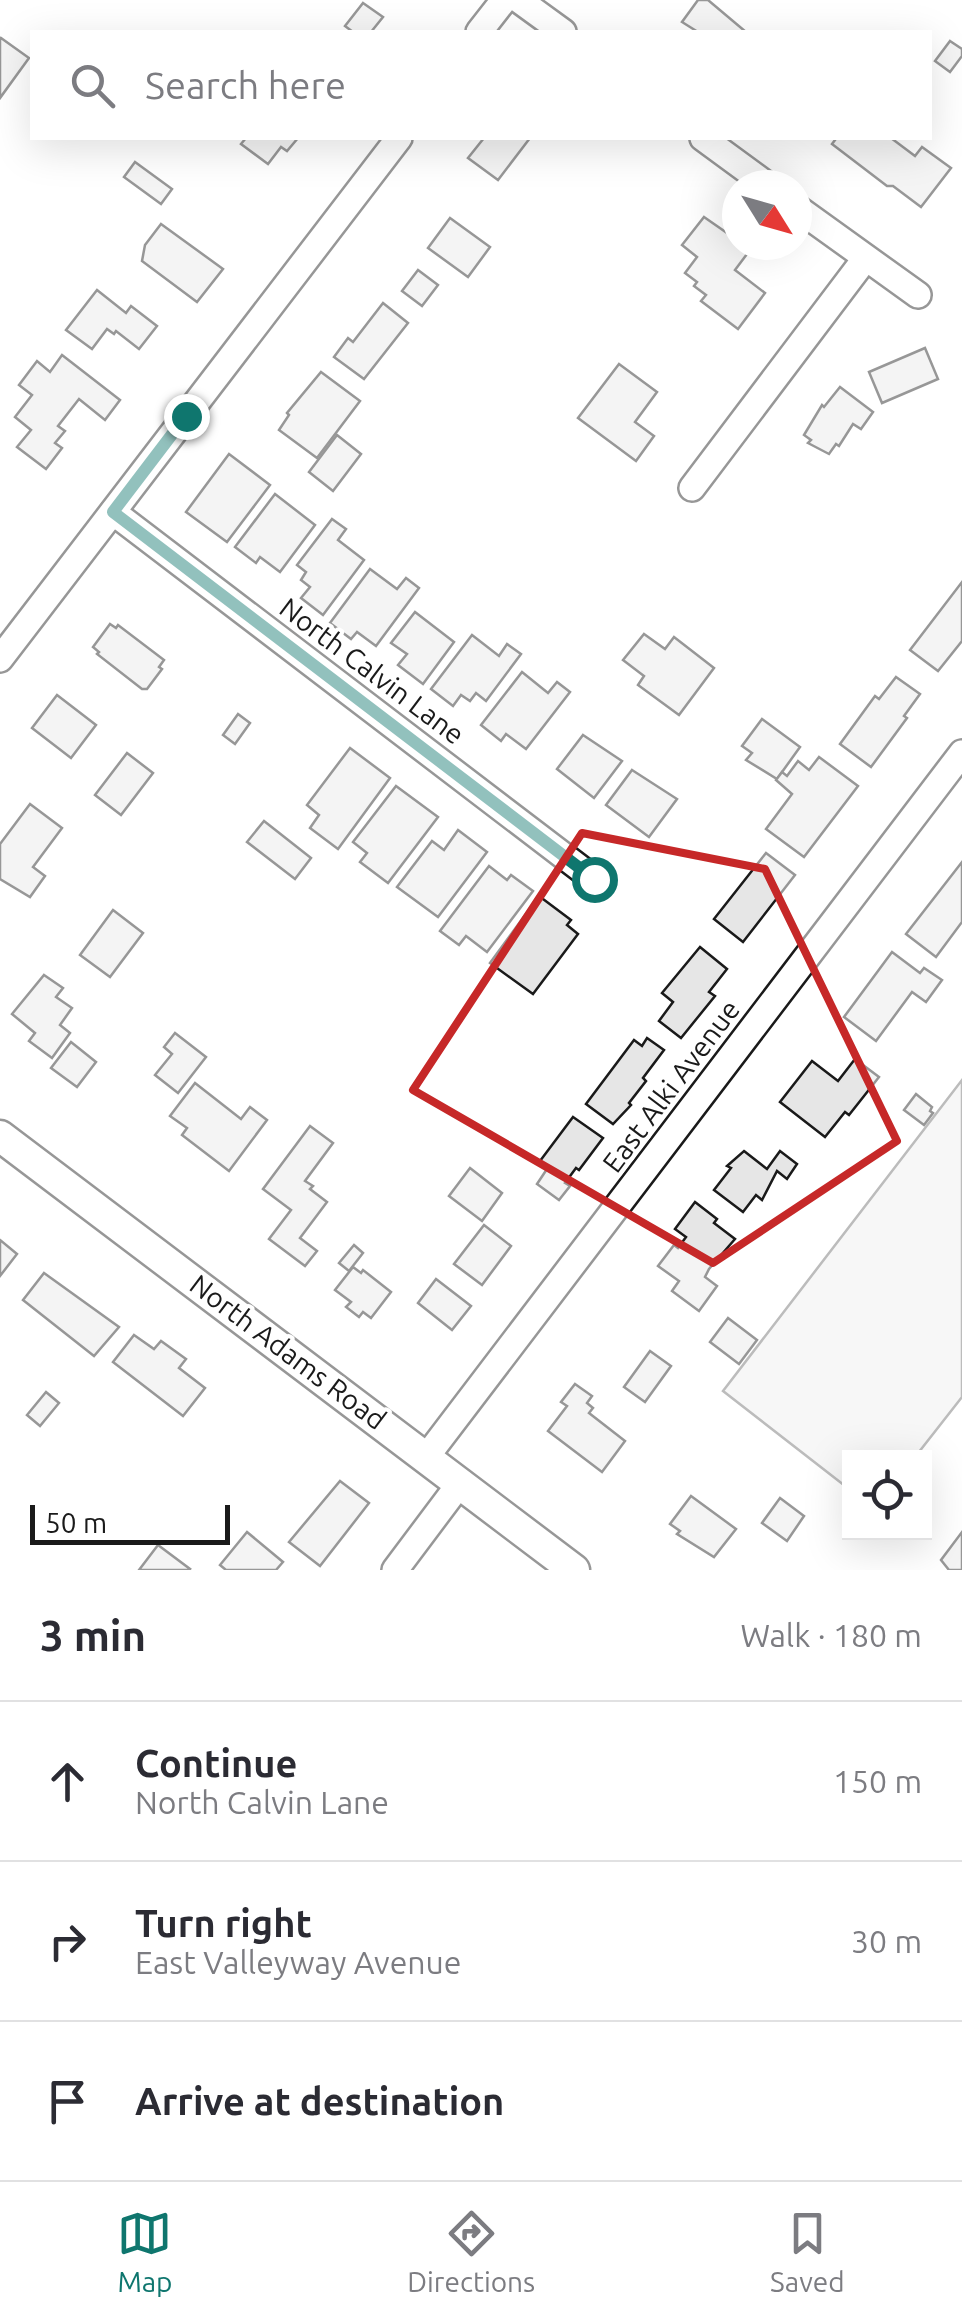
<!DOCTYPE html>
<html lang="en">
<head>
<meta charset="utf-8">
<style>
	:root { --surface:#fff; --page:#f7f7f7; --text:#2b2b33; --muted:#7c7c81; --line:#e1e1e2; --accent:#0f766e }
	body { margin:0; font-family:Ubuntu,sans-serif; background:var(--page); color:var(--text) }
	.controls { position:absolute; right:30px; bottom:30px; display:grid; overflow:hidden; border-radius:0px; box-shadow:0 10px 40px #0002 }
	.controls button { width:90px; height:90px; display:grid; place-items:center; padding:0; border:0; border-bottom:2px solid var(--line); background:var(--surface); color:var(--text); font:50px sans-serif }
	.compass { position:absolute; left:722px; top:170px; width:90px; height:90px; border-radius:50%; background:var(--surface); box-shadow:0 10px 40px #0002; rotate:127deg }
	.scale { position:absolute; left:30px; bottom:25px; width:200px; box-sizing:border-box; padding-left:10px; border:5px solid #1a1a1a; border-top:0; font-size:28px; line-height:35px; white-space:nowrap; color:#1a1a1a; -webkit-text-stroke:8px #fff; paint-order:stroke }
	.stop { position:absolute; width:30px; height:30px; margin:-22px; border:8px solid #0f766e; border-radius:50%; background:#fff }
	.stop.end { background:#0f766e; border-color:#fff; box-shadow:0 2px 10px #0008 }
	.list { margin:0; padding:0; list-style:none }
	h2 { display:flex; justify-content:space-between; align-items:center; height:130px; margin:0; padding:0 40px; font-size:42px }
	h2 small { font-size:32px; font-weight:400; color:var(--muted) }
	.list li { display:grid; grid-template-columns:65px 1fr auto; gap:30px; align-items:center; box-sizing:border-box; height:160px; padding:0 40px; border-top:2px solid var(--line) }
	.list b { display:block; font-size:38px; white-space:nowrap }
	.list p { margin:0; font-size:32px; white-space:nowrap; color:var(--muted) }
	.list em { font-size:32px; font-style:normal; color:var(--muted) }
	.icon { flex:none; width:55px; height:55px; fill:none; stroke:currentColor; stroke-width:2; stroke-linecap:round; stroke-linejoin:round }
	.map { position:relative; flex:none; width:962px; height:1570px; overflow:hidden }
	.search { position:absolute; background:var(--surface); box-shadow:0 10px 40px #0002; left:30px; right:30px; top:30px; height:110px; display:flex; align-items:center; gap:25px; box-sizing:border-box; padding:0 35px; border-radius:0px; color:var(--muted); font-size:38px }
	.sheet { height:610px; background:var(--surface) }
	nav { display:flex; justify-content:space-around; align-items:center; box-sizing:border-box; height:140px; border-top:2px solid var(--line); background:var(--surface); font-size:28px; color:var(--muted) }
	nav a { display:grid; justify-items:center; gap:5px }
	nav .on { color:var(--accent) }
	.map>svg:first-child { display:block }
</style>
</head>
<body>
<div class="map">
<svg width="962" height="1570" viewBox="0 0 962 1570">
	<rect width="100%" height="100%" fill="#fff"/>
	<polygon fill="#ededed" stroke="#6a6a6a" stroke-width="2.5" points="962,1080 962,1397 915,1457 850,1458 849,1489 723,1391"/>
	<g fill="#e6e6e6" stroke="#1a1a1a" stroke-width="2.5">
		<polygon points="698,0 708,0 746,32 698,32 682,22"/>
		<polygon points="363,3 383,17 371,32 353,32 345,26"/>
		<polygon points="1,38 29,58 0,98 0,40"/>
		<polygon points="950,41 962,49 962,56 950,72 935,61"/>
		<polygon points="246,138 298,138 287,151 281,147 268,164 241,144"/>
		<polygon points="484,138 530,138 498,180 468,158"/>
		<polygon points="832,138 891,138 915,156 922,147 951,168 921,207 893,186 887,186 832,144 835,140"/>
		<polygon points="135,162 172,189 161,204 124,177"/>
		<polygon points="704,217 737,240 737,245 750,250 735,270 765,293 738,329 701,301 706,295 694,286 697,282 685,273 697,257 682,245"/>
		<polygon points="450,218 490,247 468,277 428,248"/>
		<polygon points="161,224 223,269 197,302 142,261 145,245"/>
		<polygon points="418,270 438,285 422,306 402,291"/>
		<polygon points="97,290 126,313 131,306 157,326 139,349 116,331 114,334 107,329 92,349 66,330"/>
		<polygon points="383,303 408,323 364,379 334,357 348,338 353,342"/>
		<polygon points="925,348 938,379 882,403 869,372"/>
		<polygon points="62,355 120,400 105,420 79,399 58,426 65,431 55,443 62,448 46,469 17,447 31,430 15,417 32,395 19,385 37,361 50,372"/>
		<polygon points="619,364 657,392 635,422 654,436 636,461 578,418"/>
		<polygon points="321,372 360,401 317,458 279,430 289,415 287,413"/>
		<polygon points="840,387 873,412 861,429 853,424 839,446 836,444 829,454 808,443 811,440 804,435 822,405 824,407"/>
		<polygon points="337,435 361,454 333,491 309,472"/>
		<polygon points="229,454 270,485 227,542 186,512"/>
		<polygon points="275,494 315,525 280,572 260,557 256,563 235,547"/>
		<polygon points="332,519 346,529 338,540 364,560 323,615 301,598 310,587 301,580 306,572 297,565"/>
		<polygon points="370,569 397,589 406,578 419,588 376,646 357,632 351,639 330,623"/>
		<polygon points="962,582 962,641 938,671 910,650"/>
		<polygon points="415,612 454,642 423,684 398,665 407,654 391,643"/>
		<polygon points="110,624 116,628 118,625 164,660 159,667 162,669 147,689 142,689 97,654 99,652 93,647"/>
		<polygon points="644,634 665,649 674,637 714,668 679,715 638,685 644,676 623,660"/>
		<polygon points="472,635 499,656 507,644 521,654 486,701 476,693 470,701 461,695 453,706 431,689"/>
		<polygon points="522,672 548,693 557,682 570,692 526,749 506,734 501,741 481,725"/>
		<polygon points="896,677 920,694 904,716 907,718 871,767 840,744 875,696 879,699"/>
		<polygon points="57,695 96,725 71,758 32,728"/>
		<polygon points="238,714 250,723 235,744 223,735"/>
		<polygon points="762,719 800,747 777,779 746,760 752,753 742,746"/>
		<polygon points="583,735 622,761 594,798 557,769"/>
		<polygon points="350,748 390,778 338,849 310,828 319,815 307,805"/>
		<polygon points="127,753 153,773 121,815 95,795"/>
		<polygon points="819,757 858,786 804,857 766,829 792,794 776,780 782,772 787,776 798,761 809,770"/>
		<polygon points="632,770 677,799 649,837 606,805"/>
		<polygon points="396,786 438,817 388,883 360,862 367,853 353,842"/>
		<polygon points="30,804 62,828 33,867 45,876 30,897 0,879 0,844"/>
		<polygon points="264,821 311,858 295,879 247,842"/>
		<polygon points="458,830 487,852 438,917 397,887 432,841 444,850"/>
		<polygon points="766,853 795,875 743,942 714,919"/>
		<polygon points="962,862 962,922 936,957 906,934"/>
		<polygon points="489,866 507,880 511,875 533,891 487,952 466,936 459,945 440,931"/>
		<polygon points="539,896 571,920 567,925 578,934 533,994 490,963"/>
		<polygon points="113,910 143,933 110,977 80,955"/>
		<polygon points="700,947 727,969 709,992 715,996 681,1038 659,1021 673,1002 662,993"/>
		<polygon points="892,952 920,973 924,968 942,980 926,1002 912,992 876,1041 844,1017"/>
		<polygon points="44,975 63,988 56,997 72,1008 60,1025 70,1033 52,1058 29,1041 35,1033 12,1014"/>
		<polygon points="175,1033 206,1057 178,1093 155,1075 172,1054 164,1047"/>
		<polygon points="647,1038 664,1050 643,1078 646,1081 629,1103 631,1105 613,1124 586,1104 634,1040 642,1046"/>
		<polygon points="71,1042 96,1062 77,1087 51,1068"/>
		<polygon points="855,1059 879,1077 849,1115 845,1112 825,1137 780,1102 812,1061 838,1081"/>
		<polygon points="195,1083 241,1119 250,1107 267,1120 229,1171 182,1135 187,1128 170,1116"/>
		<polygon points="916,1094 932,1107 930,1111 933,1113 924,1125 904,1110"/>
		<polygon points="573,1117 603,1138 579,1170 576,1168 565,1183 570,1186 559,1200 537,1184 547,1169 556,1174 540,1161"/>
		<polygon points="310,1126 333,1143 305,1181 313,1186 310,1189 327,1202 300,1238 317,1251 305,1266 269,1239 291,1210 263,1189"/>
		<polygon points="744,1151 767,1169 780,1151 797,1164 787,1179 777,1171 762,1200 756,1195 743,1212 714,1190 731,1168 727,1166"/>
		<polygon points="470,1168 502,1193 482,1221 449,1196"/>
		<polygon points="695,1202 717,1219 714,1223 735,1239 709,1269 705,1277 717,1286 699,1311 672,1291 679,1281 658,1266 674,1245 678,1248 686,1237 675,1229"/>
		<polygon points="484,1225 511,1246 482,1285 454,1264"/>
		<polygon points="0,1240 17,1254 0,1276"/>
		<polygon points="354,1245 363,1253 349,1271 339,1263"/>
		<polygon points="353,1267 361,1273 363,1270 391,1292 371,1318 363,1312 359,1317 346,1307 351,1302 335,1290"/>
		<polygon points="44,1273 119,1327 94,1356 23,1300"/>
		<polygon points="436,1279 471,1306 452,1330 418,1303"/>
		<polygon points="728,1318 757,1340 739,1364 710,1342"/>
		<polygon points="134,1335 154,1349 161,1341 186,1359 179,1368 205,1388 183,1416 113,1362"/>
		<polygon points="650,1351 671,1366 645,1402 624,1387"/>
		<polygon points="575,1384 592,1396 587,1403 593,1408 589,1413 625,1441 602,1472 548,1431 567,1406 561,1402"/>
		<polygon points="46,1392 59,1403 40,1426 27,1415"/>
		<polygon points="340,1481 369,1503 320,1566 289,1542"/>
		<polygon points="691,1496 736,1529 714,1557 677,1534 680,1531 670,1524"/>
		<polygon points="780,1498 804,1516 787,1541 762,1523"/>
		<polygon points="247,1532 283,1562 276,1570 226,1570 220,1565"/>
		<polygon points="962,1532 962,1570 949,1570 941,1560"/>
		<polygon points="158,1545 190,1569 189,1570 139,1570"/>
	</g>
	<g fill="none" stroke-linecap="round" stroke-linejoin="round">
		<defs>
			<g id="minor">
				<polyline points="519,0 563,32"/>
				<polyline points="479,32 504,0"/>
				<polyline points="703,138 767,185"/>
				<polyline points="797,208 918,295"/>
				<polyline points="692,488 865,259"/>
				<polyline points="113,512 594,879"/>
				<polyline points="0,659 399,138"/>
				<polyline points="427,1456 962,753"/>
				<polyline points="395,1570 461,1482"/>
			</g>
			<polyline id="tertiary" points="0,1136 574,1570"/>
		</defs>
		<use href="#minor" stroke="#1a1a1a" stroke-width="30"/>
		<use href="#tertiary" stroke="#1a1a1a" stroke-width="35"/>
		<use href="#minor" stroke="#fff" stroke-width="25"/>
		<use href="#tertiary" stroke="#fff" stroke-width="30"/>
	</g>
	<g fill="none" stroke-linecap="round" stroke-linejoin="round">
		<polyline stroke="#0f766e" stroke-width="12" points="186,416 113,512 594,879"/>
	</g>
	<path d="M0 0H962V1570H0ZM 582,833 L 765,869 L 897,1141 L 713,1263 L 413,1090 Z" fill="#fff" fill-opacity=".55" fill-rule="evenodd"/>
	<path fill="none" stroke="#c62828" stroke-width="8" stroke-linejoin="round" d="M 582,833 L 765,869 L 897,1141 L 713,1263 L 413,1090 Z"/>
	<g text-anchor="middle" stroke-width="8" stroke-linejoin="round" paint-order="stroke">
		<g font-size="28" fill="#1a1a1a" stroke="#fff">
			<text transform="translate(372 671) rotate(37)" y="10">North Calvin Lane</text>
			<text transform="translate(671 1086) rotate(-53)" y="10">East Alki Avenue</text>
			<text transform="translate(288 1352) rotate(37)" y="10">North Adams Road</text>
		</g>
	</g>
</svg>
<div class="controls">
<button><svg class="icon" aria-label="locate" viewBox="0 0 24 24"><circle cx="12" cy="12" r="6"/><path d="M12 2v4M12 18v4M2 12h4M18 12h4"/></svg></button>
</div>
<svg class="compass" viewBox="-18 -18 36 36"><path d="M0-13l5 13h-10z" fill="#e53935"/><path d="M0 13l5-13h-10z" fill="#7c7c81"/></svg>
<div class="scale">50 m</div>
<div class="stop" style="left:594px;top:879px"></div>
<div class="stop end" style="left:186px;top:416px"></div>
<div class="search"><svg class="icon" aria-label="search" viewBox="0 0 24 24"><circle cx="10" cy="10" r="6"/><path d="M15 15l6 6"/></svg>Search here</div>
</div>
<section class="sheet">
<h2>3 min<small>Walk · 180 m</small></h2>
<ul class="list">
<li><svg class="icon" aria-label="ahead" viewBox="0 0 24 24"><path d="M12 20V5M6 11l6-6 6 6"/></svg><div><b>Continue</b><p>North Calvin Lane</p></div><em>150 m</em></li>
<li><svg class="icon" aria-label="right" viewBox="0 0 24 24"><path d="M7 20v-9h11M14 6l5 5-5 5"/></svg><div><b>Turn right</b><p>East Valleyway Avenue</p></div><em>30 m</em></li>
<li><svg class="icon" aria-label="arrive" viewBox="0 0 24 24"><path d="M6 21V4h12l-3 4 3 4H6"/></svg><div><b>Arrive at destination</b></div></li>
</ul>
</section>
<nav>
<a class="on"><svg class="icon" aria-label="map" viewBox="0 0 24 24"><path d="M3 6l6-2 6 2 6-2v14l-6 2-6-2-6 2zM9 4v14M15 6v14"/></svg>Map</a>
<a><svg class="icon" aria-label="directions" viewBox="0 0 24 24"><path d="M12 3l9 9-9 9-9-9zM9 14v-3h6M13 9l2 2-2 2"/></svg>Directions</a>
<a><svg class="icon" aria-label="saved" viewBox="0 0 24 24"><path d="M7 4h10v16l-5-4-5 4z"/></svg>Saved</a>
</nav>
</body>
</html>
